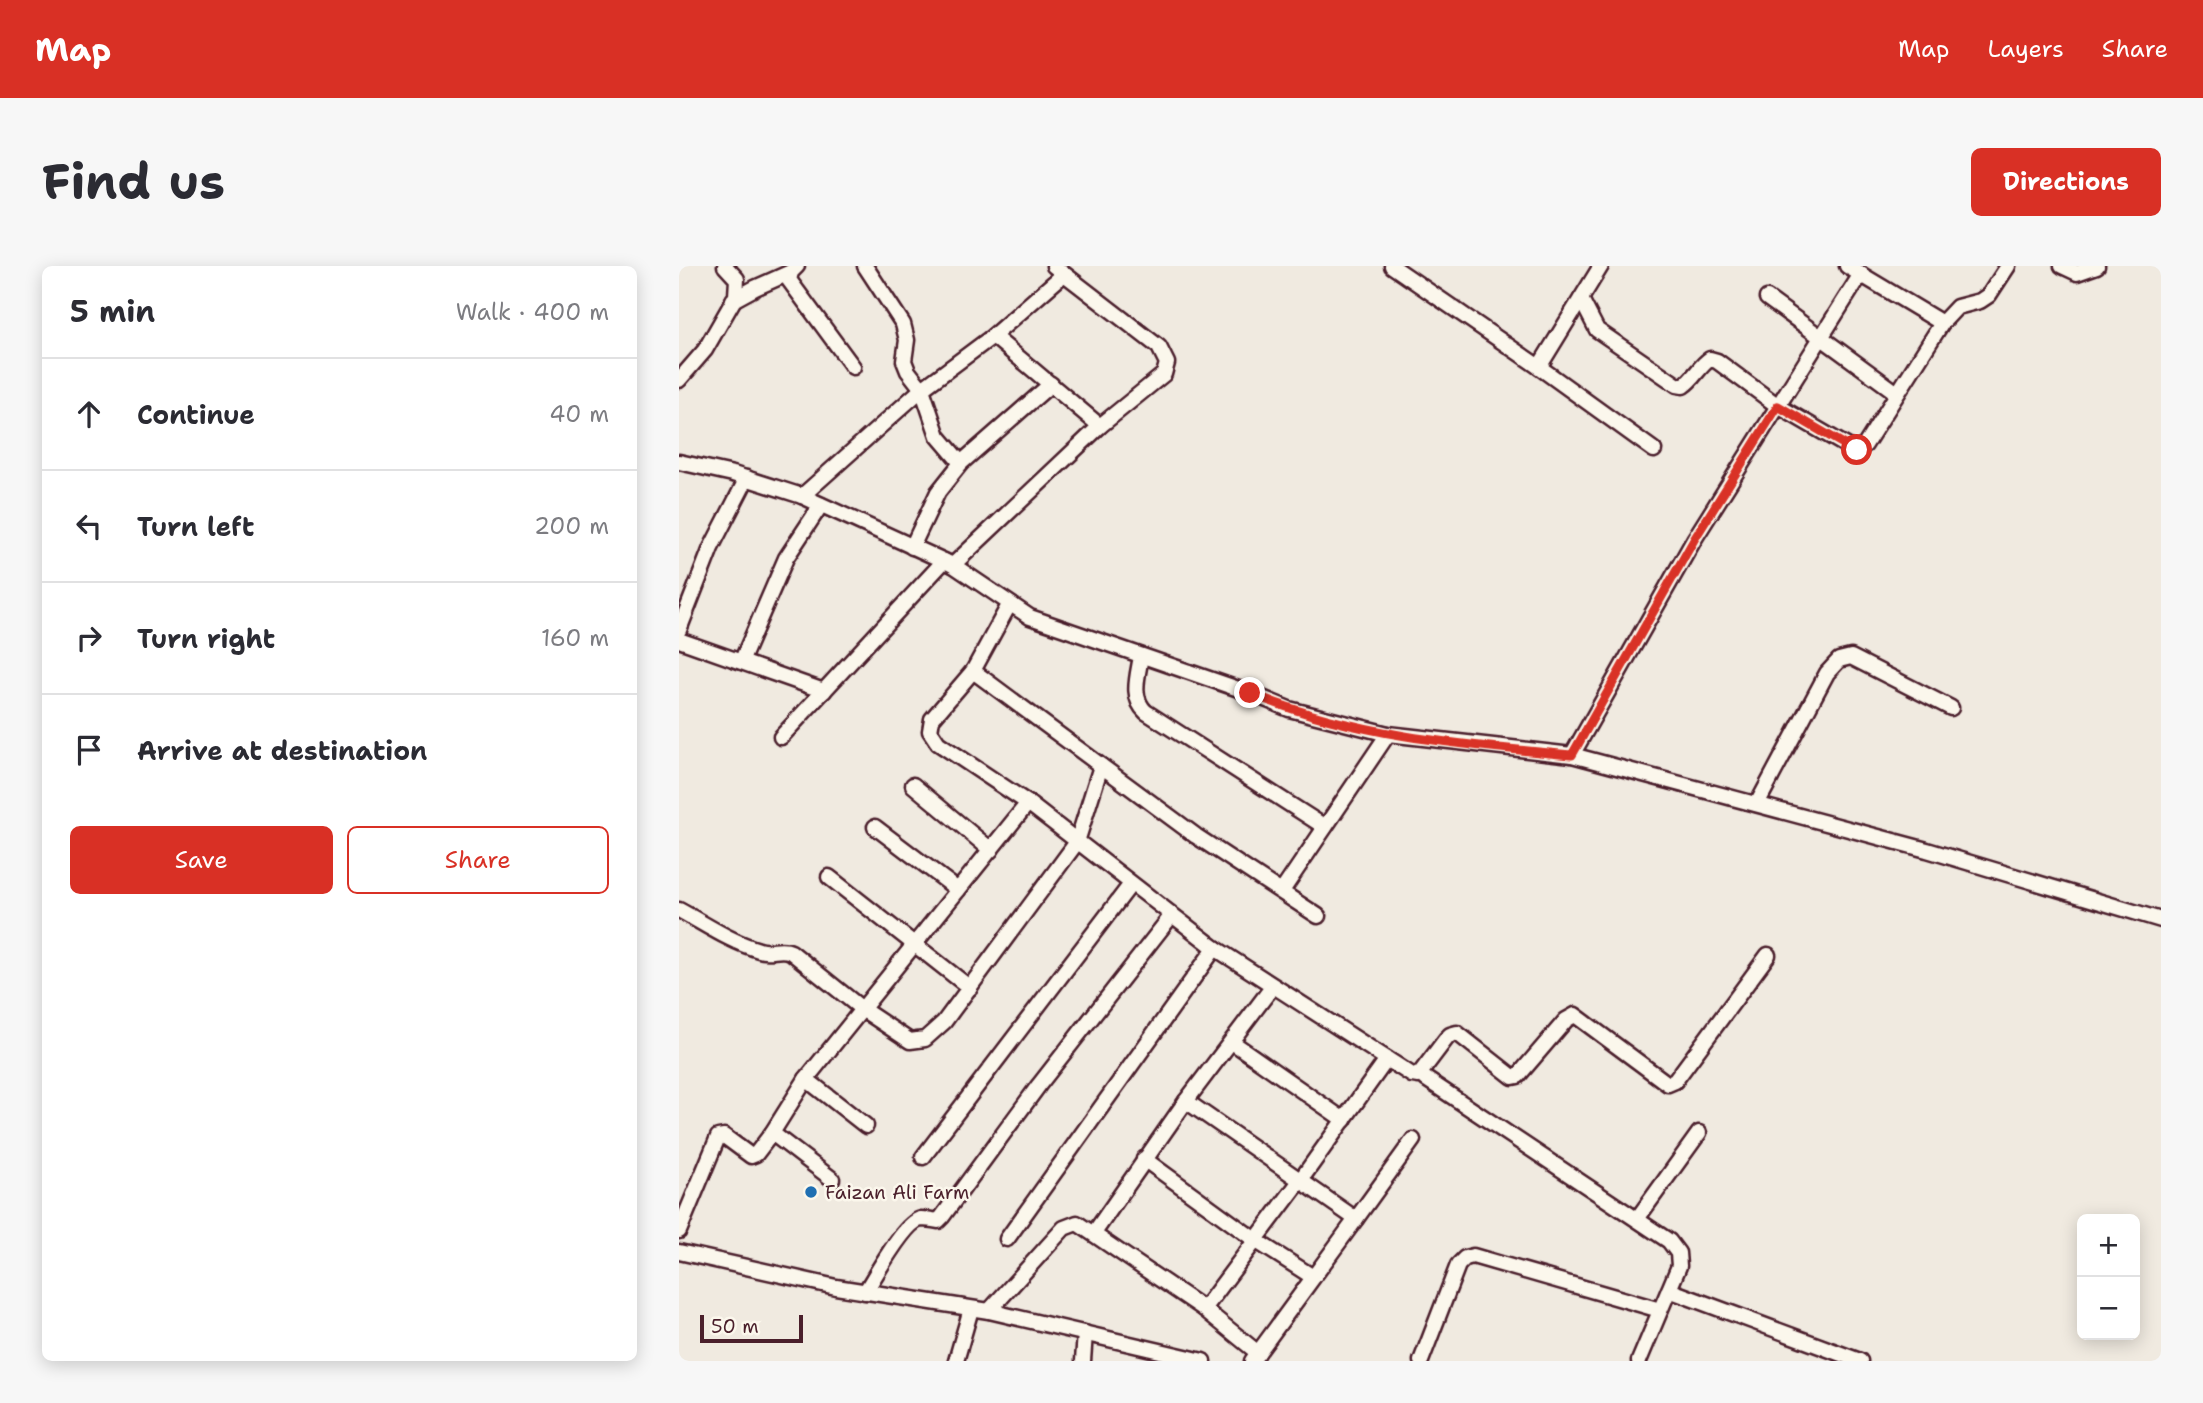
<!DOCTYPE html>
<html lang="en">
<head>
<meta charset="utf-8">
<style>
	:root { --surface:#fff; --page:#f7f7f7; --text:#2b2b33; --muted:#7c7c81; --line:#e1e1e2; --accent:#d93025 }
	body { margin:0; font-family:"Shantell Sans",sans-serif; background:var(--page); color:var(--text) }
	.controls { position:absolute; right:21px; bottom:21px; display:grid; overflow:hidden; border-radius:10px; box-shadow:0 4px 18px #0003 }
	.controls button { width:63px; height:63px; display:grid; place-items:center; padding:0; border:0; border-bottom:2px solid var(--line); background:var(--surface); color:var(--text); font:35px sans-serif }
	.scale { position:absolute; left:21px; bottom:18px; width:103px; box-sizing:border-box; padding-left:7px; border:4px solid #4a1f2b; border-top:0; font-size:19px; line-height:24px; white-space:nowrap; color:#4a1f2b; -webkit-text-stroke:5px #fbf7ec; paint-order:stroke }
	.stop { position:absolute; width:21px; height:21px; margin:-16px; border:5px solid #d93025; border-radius:50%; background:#fff }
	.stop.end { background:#d93025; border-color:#fff; box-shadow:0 2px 7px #0008 }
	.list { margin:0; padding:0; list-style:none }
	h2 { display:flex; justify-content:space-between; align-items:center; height:91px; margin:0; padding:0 28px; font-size:30px }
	h2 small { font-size:23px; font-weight:400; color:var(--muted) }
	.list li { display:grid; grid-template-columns:46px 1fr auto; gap:21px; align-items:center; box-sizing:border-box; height:112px; padding:0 28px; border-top:2px solid var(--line) }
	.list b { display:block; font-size:26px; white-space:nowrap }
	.list em { font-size:23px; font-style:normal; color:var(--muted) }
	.actions { display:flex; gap:14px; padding:21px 28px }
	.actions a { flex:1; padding:16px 0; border:2px solid var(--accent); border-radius:10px; text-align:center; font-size:24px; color:var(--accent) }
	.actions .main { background:var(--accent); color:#fff }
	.icon { flex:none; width:38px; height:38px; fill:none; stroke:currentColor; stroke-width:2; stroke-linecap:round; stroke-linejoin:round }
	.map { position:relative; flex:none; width:1482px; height:1095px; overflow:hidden; border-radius:10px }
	header { display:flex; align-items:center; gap:42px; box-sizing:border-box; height:98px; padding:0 35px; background:var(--accent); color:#fff }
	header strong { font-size:33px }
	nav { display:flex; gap:38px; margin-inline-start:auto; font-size:24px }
	.intro { display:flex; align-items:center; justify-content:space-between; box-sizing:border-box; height:168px; padding:0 42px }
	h1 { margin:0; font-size:49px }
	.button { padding:18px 32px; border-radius:10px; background:var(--accent); color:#fff; font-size:24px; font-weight:700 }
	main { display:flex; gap:42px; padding:0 42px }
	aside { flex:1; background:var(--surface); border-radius:10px; box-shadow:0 4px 18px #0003 }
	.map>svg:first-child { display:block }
</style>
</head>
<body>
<header>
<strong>Map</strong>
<nav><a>Map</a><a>Layers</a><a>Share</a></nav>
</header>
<div class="intro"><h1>Find us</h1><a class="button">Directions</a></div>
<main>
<aside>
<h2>5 min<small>Walk · 400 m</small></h2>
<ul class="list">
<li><svg class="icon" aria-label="ahead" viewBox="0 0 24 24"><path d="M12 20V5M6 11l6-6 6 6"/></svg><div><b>Continue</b></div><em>40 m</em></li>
<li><svg class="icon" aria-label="left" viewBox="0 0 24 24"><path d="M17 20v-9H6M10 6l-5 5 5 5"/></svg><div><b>Turn left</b></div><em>200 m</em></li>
<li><svg class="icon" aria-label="right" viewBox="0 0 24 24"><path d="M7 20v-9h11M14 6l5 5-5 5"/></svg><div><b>Turn right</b></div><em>160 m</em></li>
<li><svg class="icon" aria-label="arrive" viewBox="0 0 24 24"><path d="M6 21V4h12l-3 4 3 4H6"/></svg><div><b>Arrive at destination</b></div></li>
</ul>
<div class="actions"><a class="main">Save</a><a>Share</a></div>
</aside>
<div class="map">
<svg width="1482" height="1095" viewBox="0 0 1482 1095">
	<rect width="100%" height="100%" fill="#f0eae0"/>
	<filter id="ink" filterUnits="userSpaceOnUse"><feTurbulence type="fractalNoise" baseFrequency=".0143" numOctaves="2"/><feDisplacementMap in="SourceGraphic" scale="14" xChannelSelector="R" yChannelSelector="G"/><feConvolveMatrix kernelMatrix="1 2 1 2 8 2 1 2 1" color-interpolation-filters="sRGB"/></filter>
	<g filter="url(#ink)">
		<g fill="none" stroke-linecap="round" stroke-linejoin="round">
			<defs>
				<g id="minor">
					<polyline points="118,0 112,6 110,14 174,101"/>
					<polyline points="186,0 224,58 228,74 225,95 229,105 243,123 314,70"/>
					<polyline points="713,0 860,101 975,184"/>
					<polyline points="1168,0 1263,57"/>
					<polyline points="1383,0 1398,7 1418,0"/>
					<polyline points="385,8 314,70 421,160"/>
					<polyline points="1088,32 1218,127"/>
					<path d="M 902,33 L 918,64 L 998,119 L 1004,120 C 1015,113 1020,100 1031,93 L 1038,95 L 1099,140 L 1173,183 L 1178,184 L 1186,179 L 1263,57 L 1278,41 L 1301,35 L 1310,29 L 1329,0"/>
					<polyline points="54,34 76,22 112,6"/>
					<polyline points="860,101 922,0"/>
					<polyline points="0,114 26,84 57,30 58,13 46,0"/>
					<polyline points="0,196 54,208 123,230 274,299 351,351 571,427 610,443 709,468 893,489 1248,584 1482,654"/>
					<polyline points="123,230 243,123 259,170 282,197"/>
					<polyline points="233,281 259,226 282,197 372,118"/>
					<polyline points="274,299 421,160 485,108 488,97 480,81 375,0"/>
					<polyline points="330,339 294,405 517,570 639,650"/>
					<polyline points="0,364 32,282 68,212"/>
					<polyline points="0,374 145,425"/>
					<path d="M 462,390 C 459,410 451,431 467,446 L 646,561"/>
					<polyline points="63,394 107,292 142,239"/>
					<polyline points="294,405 253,453 251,465 259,477 349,537 536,682 733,809 739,810 767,773 771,769 778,767 834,811 839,810 887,754 896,749 989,818 996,815 1089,689"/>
					<polyline points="102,471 265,295"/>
					<polyline points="893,489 1016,272 1182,8"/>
					<polyline points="234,519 312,584"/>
					<polyline points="1078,538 1148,407 1160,394 1172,391 1272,442"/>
					<polyline points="196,561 279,624"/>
					<polyline points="150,611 291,722"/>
					<polyline points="603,625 709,468"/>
					<path d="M 0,644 C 26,658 52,676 80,684 C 91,688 102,681 112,686 L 183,743 L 231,775 L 246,773 L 265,756 L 398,576 L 422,500"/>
					<polyline points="553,776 665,854"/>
					<polyline points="127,813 187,860"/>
					<polyline points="747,813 990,975 999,987 1000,1000 960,1095"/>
					<polyline points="507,835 677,953 734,874"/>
					<polyline points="93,867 153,913"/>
					<polyline points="244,891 452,618"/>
					<polyline points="465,893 576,974 634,1011"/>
					<polyline points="958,953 1020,867"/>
					<polyline points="0,965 39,871 45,870 72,890 77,888 93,867 127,813 349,537"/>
					<polyline points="415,967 507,835 594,720"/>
					<polyline points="328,973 536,682"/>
					<polyline points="0,986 157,1021 310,1045 524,1095"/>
					<polyline points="990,1024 1181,1095"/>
					<path d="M 186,1026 C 196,1011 225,956 242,953 C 247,953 254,954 259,955 L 263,951 L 360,819 L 493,649"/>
					<polyline points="525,1043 618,919 708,793"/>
					<polyline points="310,1045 385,962 398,957 525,1043 579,1087"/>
					<polyline points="277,1095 292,1043"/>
					<polyline points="404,1095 406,1067"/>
					<polyline points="573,1095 677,953"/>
					<polyline points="742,1095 779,999 786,992 794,990 981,1044"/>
				</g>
			</defs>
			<use href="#minor" stroke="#4a1f2b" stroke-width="19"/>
			<use href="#minor" stroke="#fbf7ec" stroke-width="14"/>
		</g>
	</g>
	<g fill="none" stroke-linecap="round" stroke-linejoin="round" filter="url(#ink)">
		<path stroke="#d93025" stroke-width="9" d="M 571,427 C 673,470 783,479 893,489 L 1016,272 L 1099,140 L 1173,183 L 1178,184"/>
	</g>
	<circle fill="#1f6fb2" stroke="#fbf7ec" stroke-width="2.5" cx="132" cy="926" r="7"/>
	<g text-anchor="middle" stroke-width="5" stroke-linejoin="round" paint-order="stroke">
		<g font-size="19" fill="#4a1f2b" stroke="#fbf7ec" text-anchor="start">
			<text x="146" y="933">Faizan Ali Farm</text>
		</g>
	</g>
</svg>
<div class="controls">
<button>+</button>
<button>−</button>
</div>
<div class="scale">50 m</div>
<div class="stop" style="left:1178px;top:184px"></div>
<div class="stop end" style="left:571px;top:427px"></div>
</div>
</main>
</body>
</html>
